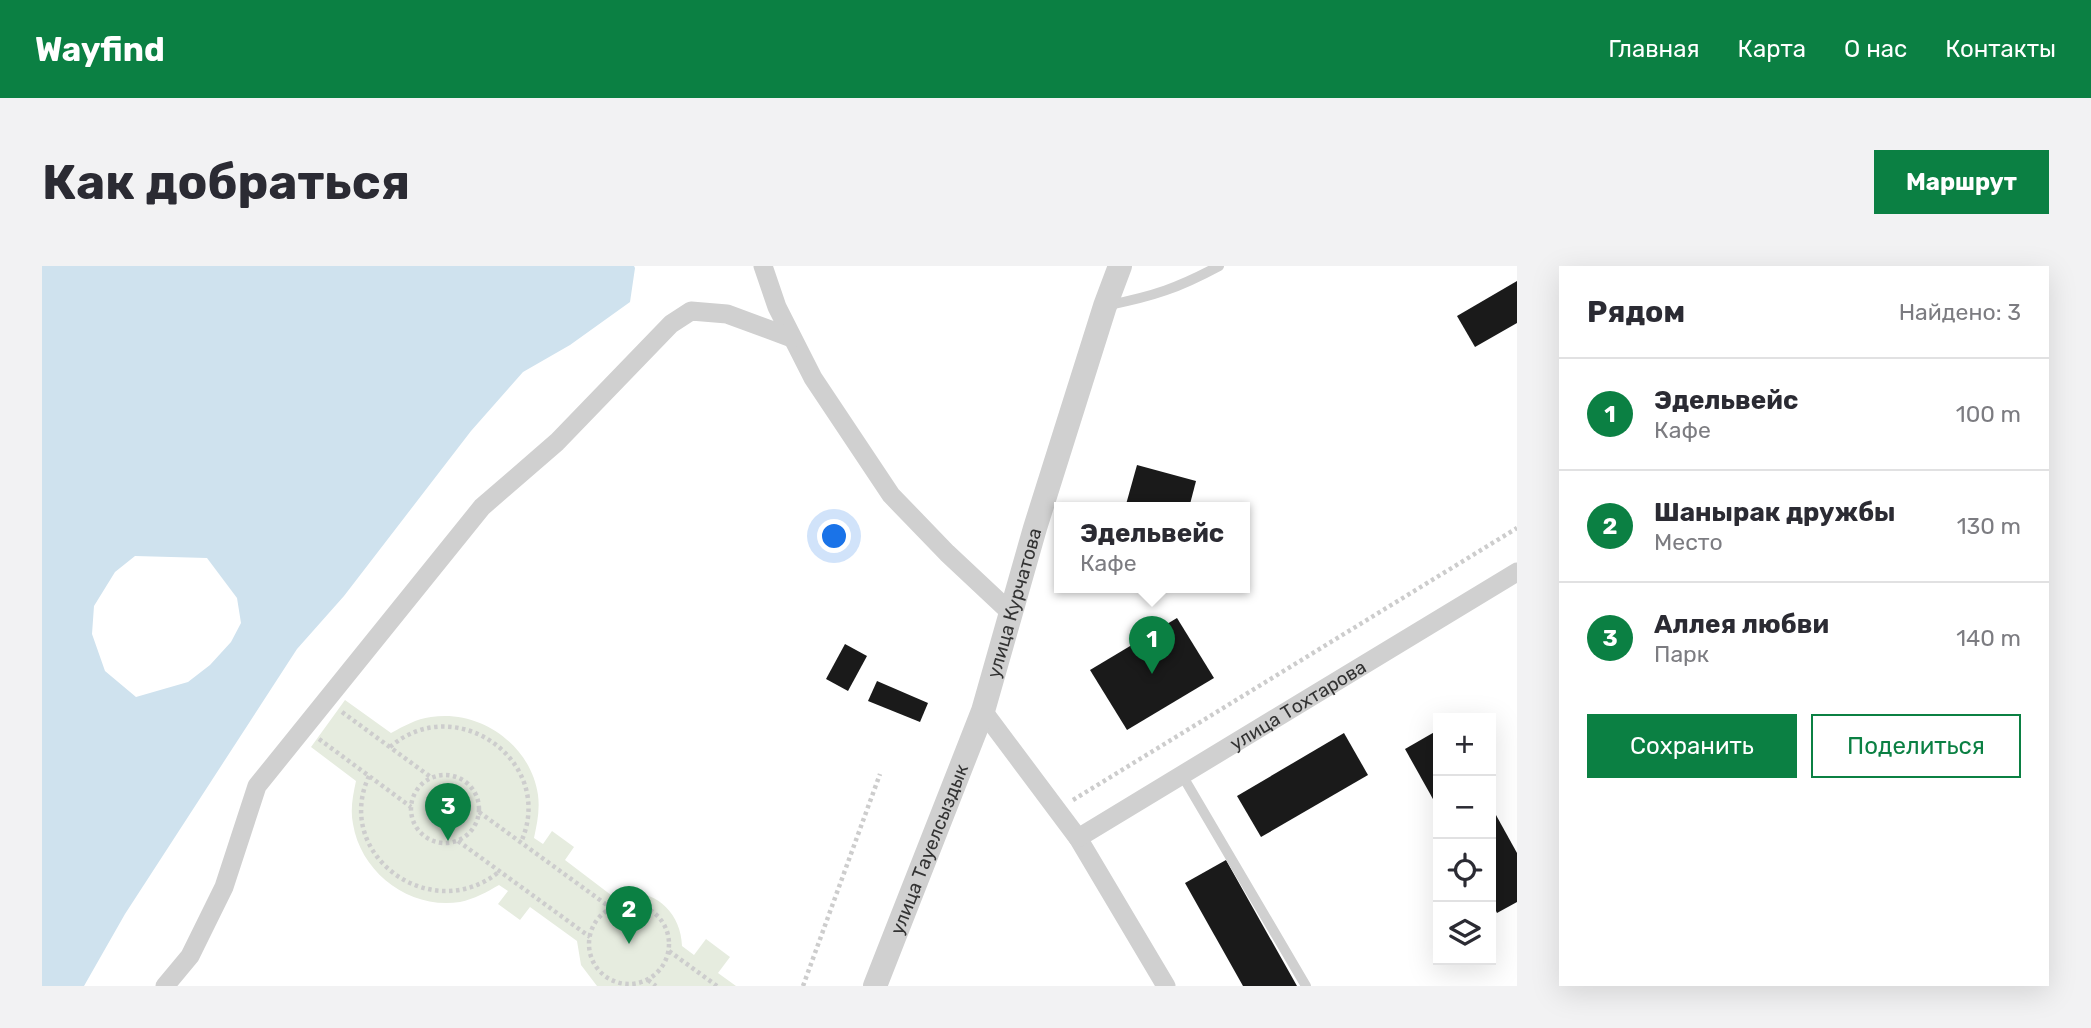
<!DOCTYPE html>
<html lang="ru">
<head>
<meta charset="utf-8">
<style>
	:root { --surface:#fff; --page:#f2f2f3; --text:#2b2b33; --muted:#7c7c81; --line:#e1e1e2; --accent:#0b8043 }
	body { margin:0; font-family:Rubik,sans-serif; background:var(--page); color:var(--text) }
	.controls { position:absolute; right:21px; bottom:21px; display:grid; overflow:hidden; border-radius:0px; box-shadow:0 7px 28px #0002 }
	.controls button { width:63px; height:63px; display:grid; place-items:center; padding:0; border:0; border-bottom:2px solid var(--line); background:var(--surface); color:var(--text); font:35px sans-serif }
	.you { position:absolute; left:793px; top:271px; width:24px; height:24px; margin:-18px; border:5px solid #fff; border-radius:50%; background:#1a73e8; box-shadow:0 0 0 10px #1a73e833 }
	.badge { display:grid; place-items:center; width:46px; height:46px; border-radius:50%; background:var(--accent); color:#fff; font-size:23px; font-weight:700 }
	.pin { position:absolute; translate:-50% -58px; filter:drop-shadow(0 2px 4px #0008) }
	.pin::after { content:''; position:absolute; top:37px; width:24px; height:21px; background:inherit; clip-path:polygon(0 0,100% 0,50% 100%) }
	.popup { position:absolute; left:1012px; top:236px; width:196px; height:91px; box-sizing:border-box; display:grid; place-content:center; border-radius:0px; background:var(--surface); filter:drop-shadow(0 2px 5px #0005); font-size:23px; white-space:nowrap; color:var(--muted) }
	.popup b { font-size:26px; color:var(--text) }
	.popup::after { content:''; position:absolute; left:50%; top:100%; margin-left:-14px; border:14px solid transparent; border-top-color:var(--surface) }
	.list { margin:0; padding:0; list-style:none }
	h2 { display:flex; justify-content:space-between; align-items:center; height:91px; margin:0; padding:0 28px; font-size:30px }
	h2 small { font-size:23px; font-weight:400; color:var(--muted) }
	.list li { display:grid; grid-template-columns:46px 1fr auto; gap:21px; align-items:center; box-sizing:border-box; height:112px; padding:0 28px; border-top:2px solid var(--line) }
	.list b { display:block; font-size:26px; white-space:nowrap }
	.list p { margin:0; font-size:23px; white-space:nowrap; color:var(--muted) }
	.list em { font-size:23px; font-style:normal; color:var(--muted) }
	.actions { display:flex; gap:14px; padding:21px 28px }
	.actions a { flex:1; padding:16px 0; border:2px solid var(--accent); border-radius:0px; text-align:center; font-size:24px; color:var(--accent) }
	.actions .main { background:var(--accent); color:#fff }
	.icon { flex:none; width:38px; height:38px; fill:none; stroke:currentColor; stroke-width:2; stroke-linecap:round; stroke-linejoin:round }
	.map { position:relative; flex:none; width:1475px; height:720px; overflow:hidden; border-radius:0px }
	header { display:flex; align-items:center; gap:42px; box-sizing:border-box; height:98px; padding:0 35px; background:var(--accent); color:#fff }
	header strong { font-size:33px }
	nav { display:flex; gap:38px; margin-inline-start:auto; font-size:24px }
	.intro { display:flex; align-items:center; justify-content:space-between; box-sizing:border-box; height:168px; padding:0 42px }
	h1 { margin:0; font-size:49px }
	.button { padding:18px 32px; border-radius:0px; background:var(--accent); color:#fff; font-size:24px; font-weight:700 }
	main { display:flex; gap:42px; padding:0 42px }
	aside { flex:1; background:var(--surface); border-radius:0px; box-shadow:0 7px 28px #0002 }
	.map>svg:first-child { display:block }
</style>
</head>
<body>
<header>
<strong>Wayfind</strong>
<nav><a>Главная</a><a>Карта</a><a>О нас</a><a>Контакты</a></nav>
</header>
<div class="intro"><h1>Как добраться</h1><a class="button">Маршрут</a></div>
<main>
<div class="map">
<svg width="1475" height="720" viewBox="0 0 1475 720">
	<rect width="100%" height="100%" fill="#fff"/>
	<path fill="#e6ecdf" d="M 303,434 L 349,467 C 362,460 374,453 389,451 C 438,443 489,479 496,529 C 498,544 495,558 492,572 L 501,578 L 510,565 L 532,581 L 523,594 L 569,629 C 606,618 639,642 640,680 L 652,689 L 664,673 L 688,691 L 676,707 L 694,720 L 555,720 L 539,699 L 535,675 L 488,641 L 478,654 L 456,638 L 466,625 L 457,619 C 445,626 432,633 418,636 C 368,644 319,607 311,558 C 308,543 311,529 314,515 L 269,481 Z"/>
	<g fill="#cfe2ee" fill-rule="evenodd">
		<path d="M 0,0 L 592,0 L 593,2 L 588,36 L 528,79 L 481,106 L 429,165 L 302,330 L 255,383 L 83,648 L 42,720 L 0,720 ZM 93,290 L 165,292 L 195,332 L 199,357 L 189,376 L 168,399 L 146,416 L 94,431 L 63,405 L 50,368 L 52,340 L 73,306 Z"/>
		<circle cx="403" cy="543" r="19"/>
	</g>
	<g fill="#1a1a1a">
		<polygon points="1475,15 1475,57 1433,81 1415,50"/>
		<polygon points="1095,199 1154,215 1147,242 1083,242"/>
		<polygon points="1135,352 1172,412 1085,464 1048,404"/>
		<polygon points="803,378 825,390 806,425 784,413"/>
		<polygon points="835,415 886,437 878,456 826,435"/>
		<polygon points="1396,464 1396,542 1363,483"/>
		<polygon points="1302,467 1326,509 1219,571 1195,530"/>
		<polygon points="1449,540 1475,587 1475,636 1455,647 1449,635"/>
		<polygon points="1184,594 1255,720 1201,720 1143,617"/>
	</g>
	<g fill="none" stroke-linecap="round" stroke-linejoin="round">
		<g stroke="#cdcdcd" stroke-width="4.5" stroke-dasharray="3.5 3.5" stroke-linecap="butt">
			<polyline points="300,446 390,512"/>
			<polyline points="277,473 369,541"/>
			<path d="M 348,481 C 414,424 515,496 479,576"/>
			<circle cx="403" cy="543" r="34"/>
			<path d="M 327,510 C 290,590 391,661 458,605"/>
			<polyline points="1031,534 1475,262"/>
			<polyline points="437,546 569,642"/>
			<polyline points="416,575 548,671"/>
			<circle cx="587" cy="678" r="40"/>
			<polyline points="627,685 675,720"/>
			<polyline points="606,714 614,720"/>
			<polyline points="761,720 838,508"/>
		</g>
		<g stroke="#d0d0d0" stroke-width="10">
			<path d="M 1067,39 C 1112,30 1136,22 1177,0"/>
			<polyline points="1140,509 1264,720"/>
		</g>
		<g stroke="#d0d0d0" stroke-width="19">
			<polyline points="721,0 735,41 771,112 849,229 905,287 969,347"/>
			<polyline points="941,445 1036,572 1124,720"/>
			<path id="s1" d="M 1036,572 L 1475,306"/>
			<polyline points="123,720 148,690 182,621 215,520 440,241 515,176 629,58 649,45 685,48 750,72"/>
		</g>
		<path stroke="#d0d0d0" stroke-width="24" id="s2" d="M 833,720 L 941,445 L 993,262 L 1063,40 L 1078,0"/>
	</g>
	<g text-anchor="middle" stroke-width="7" stroke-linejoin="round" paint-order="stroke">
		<g font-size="19" fill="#333" stroke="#fff">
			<text dy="7" stroke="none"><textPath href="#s2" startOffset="408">улица Курчатова</textPath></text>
			<text dy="7" stroke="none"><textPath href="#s1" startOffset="257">улица Тохтарова</textPath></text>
			<text dy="7" stroke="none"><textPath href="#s2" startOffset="147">улица Тауелсыздык</textPath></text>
		</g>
	</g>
</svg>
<div class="controls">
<button>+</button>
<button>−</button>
<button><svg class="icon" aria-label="locate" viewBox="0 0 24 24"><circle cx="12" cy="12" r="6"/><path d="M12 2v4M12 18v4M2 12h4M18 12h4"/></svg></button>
<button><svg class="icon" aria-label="layers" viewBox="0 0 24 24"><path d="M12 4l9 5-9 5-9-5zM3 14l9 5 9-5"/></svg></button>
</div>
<div class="you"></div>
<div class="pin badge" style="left:1110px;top:408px">1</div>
<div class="popup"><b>Эдельвейс</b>Кафе</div>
<div class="pin badge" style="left:587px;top:678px">2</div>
<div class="pin badge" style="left:406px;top:575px">3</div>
</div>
<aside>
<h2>Рядом<small>Найдено: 3</small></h2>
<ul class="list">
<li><span class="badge">1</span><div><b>Эдельвейс</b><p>Кафе</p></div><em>100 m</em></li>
<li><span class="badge">2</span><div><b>Шанырак дружбы</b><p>Место</p></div><em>130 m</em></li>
<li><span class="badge">3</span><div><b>Аллея любви</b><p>Парк</p></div><em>140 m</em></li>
</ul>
<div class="actions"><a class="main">Сохранить</a><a>Поделиться</a></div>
</aside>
</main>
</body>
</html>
